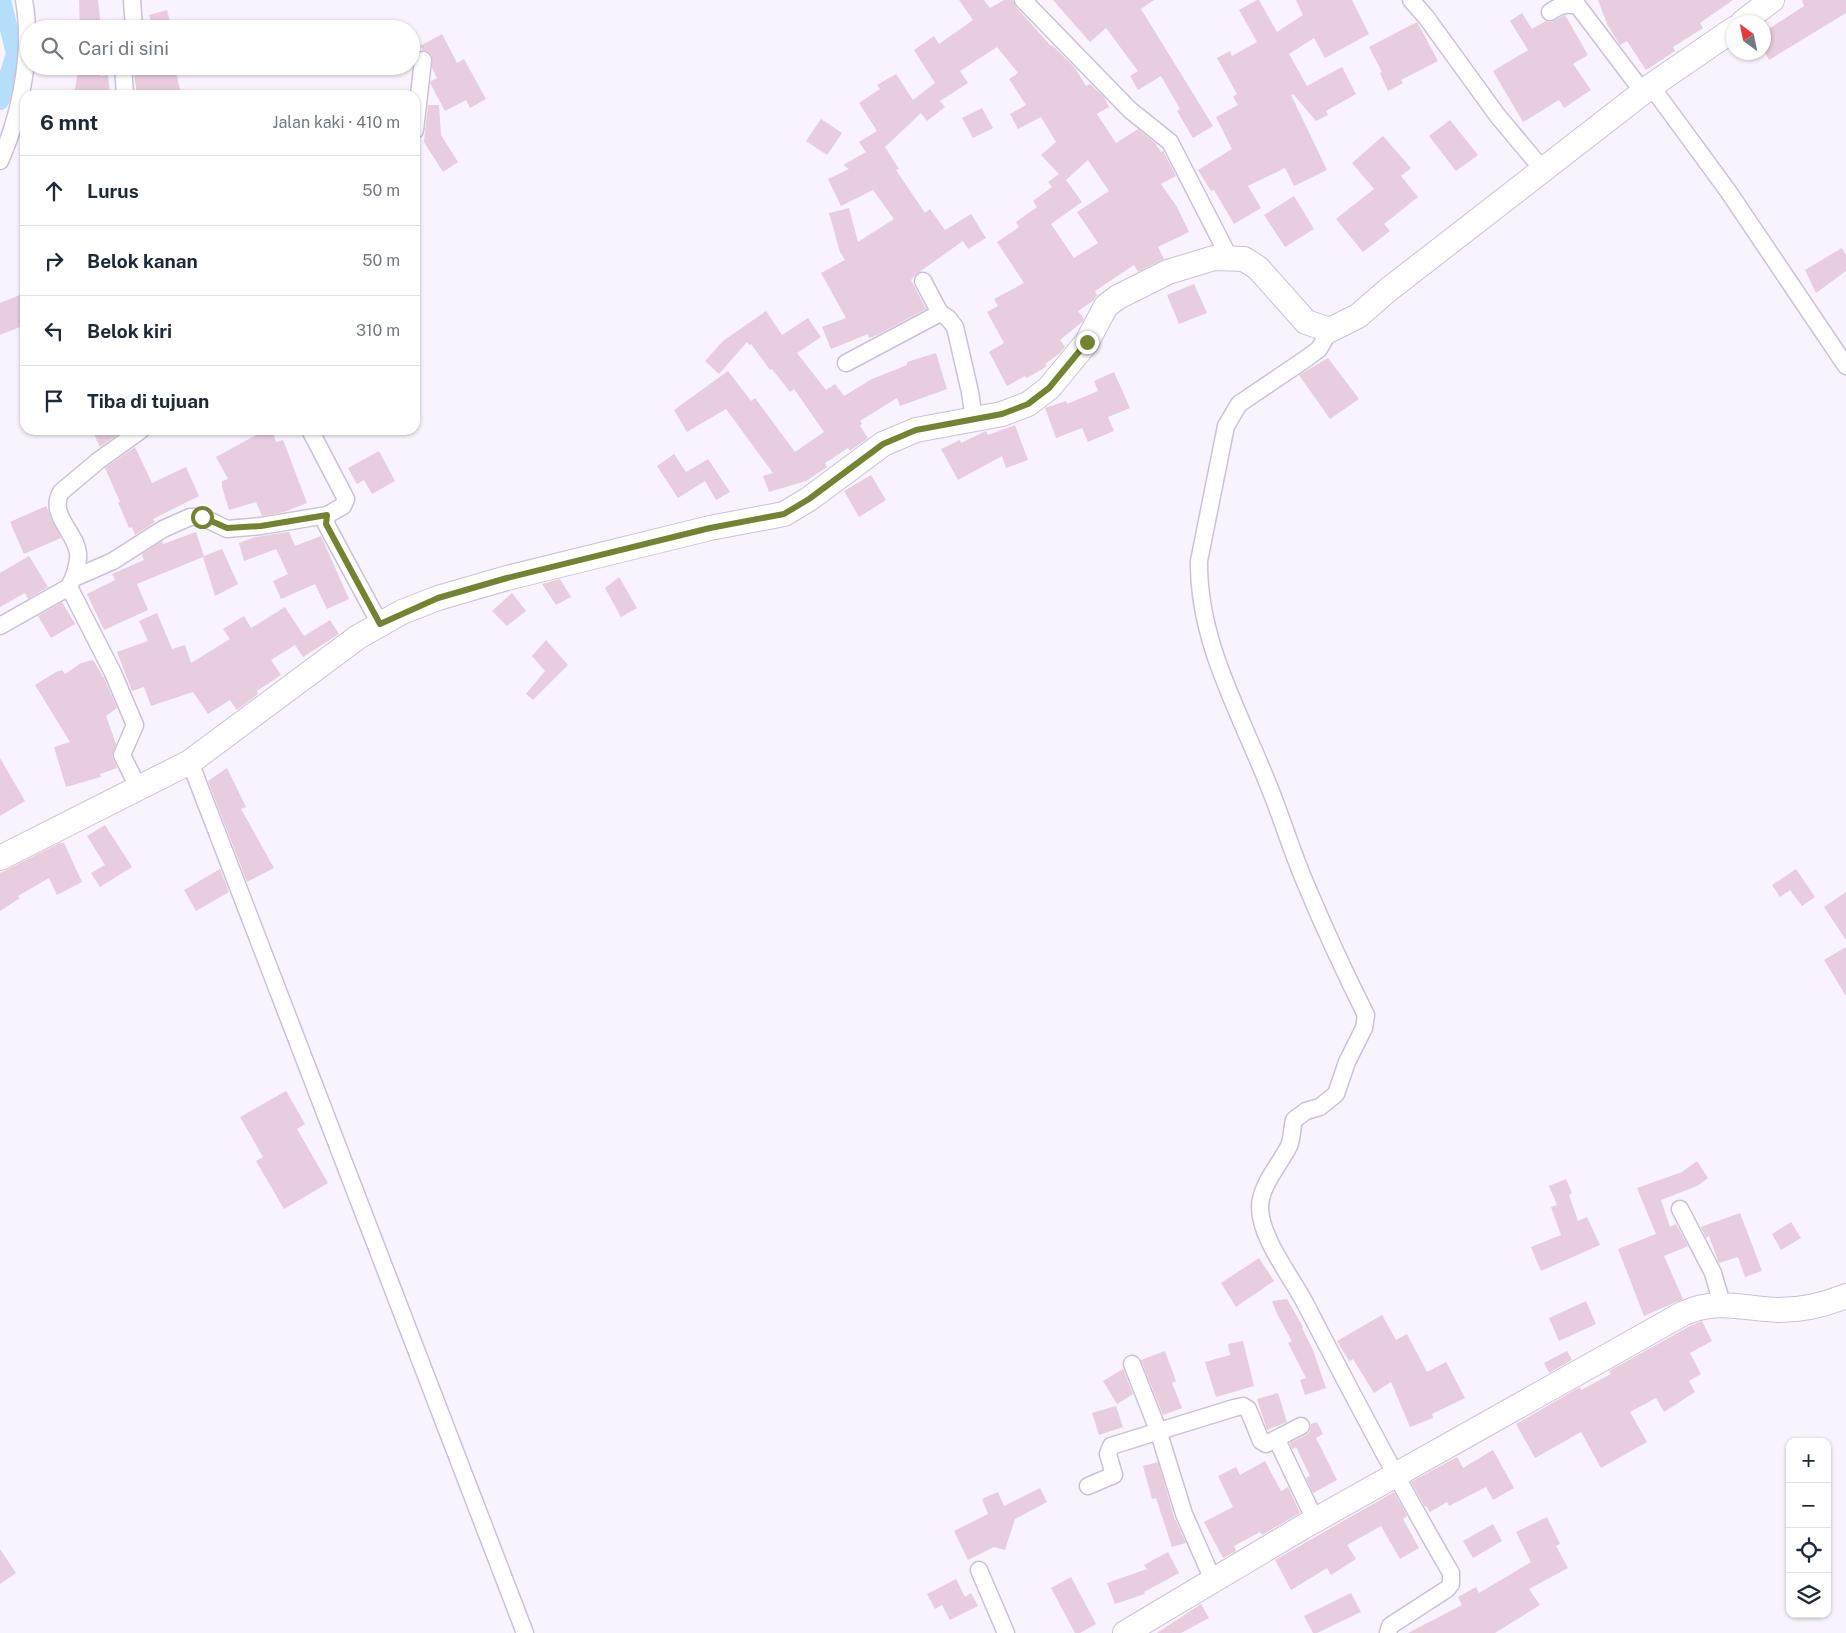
<!DOCTYPE html>
<html lang="id">
<head>
<meta charset="utf-8">
<style>
	:root { --surface:#fff; --page:#f6f6f7; --text:#1f2937; --muted:#747a83; --line:#e0e1e3 }
	body { margin:0; font-family:"Public Sans",sans-serif; background:var(--page); color:var(--text) }
	.controls { position:absolute; right:15px; bottom:15px; display:grid; overflow:hidden; border-radius:10px; box-shadow:0 1px 4px #0004 }
	.controls button { width:45px; height:45px; display:grid; place-items:center; padding:0; border:0; border-bottom:1px solid var(--line); background:var(--surface); color:var(--text); font:25px sans-serif }
	.compass { position:absolute; left:1726px; top:15px; width:45px; height:45px; border-radius:50%; background:var(--surface); box-shadow:0 1px 4px #0004; rotate:327deg }
	.stop { position:absolute; width:15px; height:15px; margin:-11px; border:4px solid #748331; border-radius:50%; background:#fff }
	.stop.end { background:#748331; border-color:#fff; box-shadow:0 1px 5px #0008 }
	.list { margin:0; padding:0; list-style:none }
	h2 { display:flex; justify-content:space-between; align-items:center; height:65px; margin:0; padding:0 20px; font-size:21px }
	h2 small { font-size:16px; font-weight:400; color:var(--muted) }
	.list li { display:grid; grid-template-columns:32px 1fr auto; gap:15px; align-items:center; box-sizing:border-box; height:70px; padding:0 20px; border-top:1px solid var(--line) }
	.list b { display:block; font-size:19px; white-space:nowrap }
	.list em { font-size:16px; font-style:normal; color:var(--muted) }
	.icon { flex:none; width:28px; height:28px; fill:none; stroke:currentColor; stroke-width:2; stroke-linecap:round; stroke-linejoin:round }
	.map { position:relative; flex:none; width:1846px; height:1633px; overflow:hidden }
	.search { position:absolute; background:var(--surface); box-shadow:0 1px 4px #0004; left:20px; top:20px; width:400px; height:55px; display:flex; align-items:center; gap:12px; box-sizing:border-box; padding:0 18px; border-radius:28px; color:var(--muted); font-size:19px }
	.panel { position:absolute; background:var(--surface); box-shadow:0 1px 4px #0004; left:20px; top:90px; width:400px; height:345px; border-radius:15px }
	.map>svg:first-child { display:block }
</style>
</head>
<body>
<div class="map">
<svg width="1846" height="1633" viewBox="0 0 1846 1633">
	<rect width="100%" height="100%" fill="#f8f3fd"/>
	<g fill="none" stroke-linecap="round" stroke-linejoin="round">
		<polyline stroke="#b4defa" stroke-width="18" points="0,101 15,54 2,0"/>
	</g>
	<g fill="#e7cddd" fill-rule="evenodd">
		<polygon points="79,0 98,0 101,29 80,29"/>
		<path d="M 959,0 L 984,0 L 990,8 L 1004,0 L 1013,0 L 1016,7 L 1051,46 L 1052,45 L 1075,68 L 1086,86 L 1090,84 L 1104,97 L 1109,107 L 1097,114 L 1116,143 L 1138,129 L 1155,143 L 1161,152 L 1163,151 L 1176,176 L 1161,184 L 1177,207 L 1189,232 L 1158,247 L 1164,259 L 1138,272 L 1134,265 L 1095,291 L 1097,295 L 1093,301 L 1078,311 L 1084,319 L 1082,322 L 1060,340 L 1065,347 L 1060,353 L 1045,364 L 1047,366 L 1027,378 L 1025,376 L 1007,386 L 989,352 L 1004,343 L 987,312 L 998,306 L 994,299 L 1024,283 L 997,242 L 1019,227 L 1016,222 L 1037,207 L 1033,201 L 1052,187 L 1048,182 L 1059,174 L 1041,155 L 1056,142 L 1041,117 L 1018,129 L 1010,114 L 1026,105 L 1009,79 L 1018,73 L 997,47 L 960,71 L 968,83 L 940,101 L 945,107 L 927,121 L 921,113 L 885,147 L 899,169 L 896,170 L 925,213 L 930,209 L 945,230 L 971,214 L 986,238 L 968,249 L 963,241 L 915,275 L 911,280 L 926,309 L 877,335 L 869,338 L 868,334 L 831,349 L 822,327 L 846,318 L 821,273 L 845,260 L 840,252 L 829,213 L 849,208 L 858,242 L 894,219 L 873,190 L 841,206 L 828,179 L 849,169 L 843,165 L 866,152 L 859,142 L 877,131 L 859,103 L 880,89 L 877,85 L 896,74 L 913,100 L 935,83 L 914,50 L 934,36 L 939,44 L 973,20 ZM 1088,160 L 1109,191 L 1077,212 L 1098,243 L 1074,258 L 1051,224 L 1082,202 L 1066,180 Z"/>
		<polygon points="1053,0 1154,0 1141,9 1213,126 1193,138 1177,111 1180,109 1161,76 1138,90 1130,76 1138,71 1106,28 1090,42"/>
		<polygon points="1257,0 1259,0 1277,32 1303,15 1296,0 1352,0 1369,34 1325,58 1314,38 1289,54 1307,86 1342,67 1356,94 1326,111 1328,115 1316,121 1293,94 1291,95 1327,170 1294,186 1285,168 1248,186 1261,208 1234,224 1214,190 1211,191 1198,170 1232,149 1216,117 1238,105 1233,97 1237,94 1217,58 1230,51 1232,56 1257,42 1239,10"/>
		<polygon points="1598,0 1733,0 1700,23 1703,28 1673,47 1675,51 1646,70 1627,41 1620,45 1607,24"/>
		<polygon points="1802,0 1846,0 1846,13 1769,60 1764,51 1764,32 1804,6"/>
		<polygon points="167,10 172,29 153,29 149,15"/>
		<polygon points="1522,13 1532,29 1546,21 1551,22 1565,15 1588,55 1573,64 1591,90 1564,108 1559,100 1523,122 1493,71 1528,50 1510,21"/>
		<polygon points="1417,22 1438,61 1401,80 1403,83 1388,91 1380,73 1382,72 1369,47"/>
		<polygon points="442,34 457,63 464,59 486,99 470,108 466,100 445,111 430,83 431,81 437,78 432,68 432,56 429,52 423,50 420,46"/>
		<polygon points="79,66 99,66 100,76 108,75 110,95 74,95"/>
		<polygon points="133,66 175,66 181,95 137,95"/>
		<polygon points="428,105 439,105 441,135 458,162 443,172 424,142"/>
		<polygon points="982,108 993,128 973,138 962,118"/>
		<polygon points="821,119 842,133 827,155 806,141"/>
		<polygon points="1450,120 1478,155 1456,171 1429,136"/>
		<polygon points="1383,136 1411,168 1401,176 1418,197 1384,224 1390,231 1363,252 1336,219 1374,189 1352,163"/>
		<polygon points="1294,196 1314,229 1285,247 1264,215"/>
		<polygon points="1842,248 1846,255 1846,271 1816,293 1805,270"/>
		<polygon points="1194,284 1207,313 1179,324 1167,295"/>
		<polygon points="25,293 25,325 0,335 0,303"/>
		<polygon points="766,311 782,335 808,318 821,337 797,353 826,390 835,384 844,396 872,379 907,365 907,362 936,353 947,389 900,406 897,398 860,421 862,424 860,426 868,438 850,451 848,448 825,463 827,467 806,481 769,492 763,476 773,473 726,409 687,432 674,410 728,371 751,401 755,398 795,452 824,432 794,389 790,392 772,369 770,370 751,344 749,345 747,342 719,374 705,361 723,341"/>
		<polygon points="1328,358 1359,399 1330,419 1299,375"/>
		<polygon points="1114,372 1130,408 1108,417 1114,431 1088,442 1082,428 1056,438 1045,408 1066,401 1067,404 1098,391 1094,381"/>
		<polygon points="1015,425 1028,460 1006,468 1002,456 958,480 941,449 960,440 961,443 986,431 988,435"/>
		<polygon points="92,430 124,430 100,447"/>
		<polygon points="265,430 272,430 276,442 283,440 307,503 284,512 262,516 256,502 229,510 222,487 222,481 228,479 216,457"/>
		<polygon points="135,447 152,483 186,467 199,496 153,519 155,522 135,535 132,527 129,528 118,502 120,502 105,468"/>
		<polygon points="379,451 395,481 372,494 364,480 357,484 348,468"/>
		<polygon points="674,454 686,472 708,459 730,492 716,500 705,481 678,498 657,466"/>
		<polygon points="871,475 886,500 859,517 844,491"/>
		<polygon points="46,506 61,538 24,554 10,522"/>
		<polygon points="196,532 204,556 222,549 238,584 215,596 203,557 137,584 148,610 104,630 87,594 115,580 112,574 144,560 142,554 162,541 163,544"/>
		<polygon points="289,532 295,546 321,536 349,599 327,609 315,584 281,599 273,581 288,574 276,549 244,561 239,543 255,537"/>
		<polygon points="29,556 48,587 28,599 25,593 0,607 0,573"/>
		<polygon points="619,577 637,608 621,617 605,588"/>
		<polygon points="560,579 571,597 556,605 542,584"/>
		<polygon points="512,593 526,611 507,626 492,611"/>
		<polygon points="62,602 75,624 51,638 38,616"/>
		<polygon points="285,607 304,636 330,620 339,634 303,657 295,645 271,660 281,675 257,691 258,694 237,710 230,700 208,714 193,692 151,706 144,687 132,691 117,652 148,641 139,621 157,613 172,649 185,645 191,663 230,639 223,629 244,616 251,628"/>
		<polygon points="546,640 568,665 533,700 526,694 545,671 532,656"/>
		<polygon points="93,660 104,678 117,708 106,716 116,744 112,756 117,768 100,774 101,777 66,787 54,747 70,742 35,685 56,672 62,670 65,674 81,663"/>
		<polygon points="0,758 25,801 0,816"/>
		<polygon points="227,768 246,807 241,809 274,868 247,882 208,781"/>
		<polygon points="105,825 132,867 100,887 91,873 105,865 87,836"/>
		<polygon points="60,843 64,843 82,882 57,895 49,878 18,896 20,898 0,911 0,873"/>
		<polygon points="220,869 229,892 196,911 184,890"/>
		<polygon points="1796,869 1815,897 1802,906 1790,890 1780,897 1772,885"/>
		<polygon points="1846,892 1846,940 1824,907"/>
		<polygon points="1846,947 1846,996 1824,960"/>
		<polygon points="286,1091 305,1124 297,1129 328,1183 284,1209 256,1161 263,1157 240,1117"/>
		<polygon points="1697,1161 1708,1178 1697,1186 1661,1200 1670,1227 1676,1224 1688,1246 1664,1256 1683,1299 1644,1316 1618,1249 1656,1234 1637,1188 1682,1172"/>
		<polygon points="1566,1179 1572,1193 1569,1195 1578,1221 1587,1217 1600,1245 1541,1271 1531,1247 1561,1235 1551,1207 1557,1205 1549,1186"/>
		<polygon points="1740,1213 1762,1271 1745,1277 1738,1257 1719,1263 1709,1236 1706,1238 1701,1227"/>
		<polygon points="1791,1222 1801,1238 1781,1250 1772,1234"/>
		<polygon points="1259,1258 1274,1281 1236,1307 1221,1283"/>
		<polygon points="1287,1299 1303,1327 1302,1328 1313,1350 1326,1388 1305,1395 1300,1380 1306,1378 1288,1343 1292,1341 1277,1314 1272,1301"/>
		<polygon points="1586,1301 1596,1324 1559,1341 1549,1318"/>
		<polygon points="1382,1315 1396,1340 1407,1334 1427,1372 1446,1362 1465,1398 1432,1414 1433,1418 1410,1427 1391,1382 1374,1393 1353,1359 1349,1361 1337,1341"/>
		<polygon points="1702,1321 1712,1341 1690,1353 1701,1374 1689,1381 1695,1392 1664,1412 1656,1398 1630,1412 1647,1442 1601,1468 1581,1432 1535,1458 1516,1424 1580,1387 1581,1390 1611,1374 1609,1371 1690,1326"/>
		<polygon points="1243,1341 1254,1386 1216,1397 1205,1362 1230,1355 1228,1344"/>
		<polygon points="1165,1351 1176,1381 1172,1383 1182,1408 1163,1415 1141,1360"/>
		<polygon points="1567,1351 1572,1360 1549,1373 1544,1363"/>
		<polygon points="1123,1369 1133,1394 1117,1404 1103,1381"/>
		<polygon points="1278,1393 1287,1422 1267,1430 1257,1399"/>
		<polygon points="1116,1406 1123,1427 1099,1435 1092,1413"/>
		<polygon points="1317,1422 1323,1434 1316,1438 1337,1480 1313,1493 1306,1478 1310,1476 1296,1447 1292,1449 1290,1443 1306,1435 1310,1431 1311,1424"/>
		<polygon points="1493,1450 1514,1488 1493,1500 1486,1487 1449,1506 1447,1502 1430,1512 1426,1506 1425,1507 1411,1482 1457,1457 1463,1468"/>
		<polygon points="1265,1461 1281,1491 1288,1487 1300,1513 1262,1535 1260,1532 1234,1546 1236,1551 1223,1558 1204,1522 1233,1507 1218,1476 1236,1467 1240,1475"/>
		<polygon points="1158,1462 1174,1517 1186,1543 1172,1547 1156,1498 1152,1499 1143,1466"/>
		<polygon points="1040,1488 1047,1502 1015,1519 1005,1550 994,1547 968,1560 954,1531 988,1514 982,1499 998,1492 1004,1506"/>
		<polygon points="1394,1492 1407,1516 1403,1519 1419,1548 1400,1559 1381,1526 1347,1545 1356,1559 1331,1575 1327,1568 1291,1590 1275,1560"/>
		<polygon points="1547,1517 1560,1544 1556,1546 1568,1568 1529,1589 1540,1605 1495,1633 1408,1633 1462,1605 1458,1597 1476,1587 1479,1593 1531,1562 1516,1532"/>
		<polygon points="1493,1524 1502,1541 1473,1558 1463,1541"/>
		<polygon points="0,1549 16,1573 0,1584"/>
		<polygon points="1168,1552 1179,1573 1144,1592 1145,1594 1115,1604 1107,1583 1147,1569 1144,1565"/>
		<polygon points="1071,1577 1096,1624 1080,1633 1075,1633 1051,1588"/>
		<polygon points="956,1579 965,1597 971,1593 978,1606 950,1620 942,1605 935,1609 927,1594"/>
		<polygon points="1351,1593 1361,1612 1317,1633 1313,1633 1304,1616"/>
		<polygon points="1201,1604 1209,1618 1181,1633 1157,1633"/>
	</g>
	<g fill="none" stroke-linecap="round" stroke-linejoin="round">
		<defs>
			<g id="street">
				<polyline points="132,0 134,29"/>
				<polyline points="1023,0 1130,110 1170,142 1229,257"/>
				<polyline points="1411,0 1426,17 1497,115 1543,170"/>
				<path d="M 1550,12 C 1560,5 1567,3 1578,6 L 1643,92"/>
				<polyline points="123,66 125,95"/>
				<polyline points="1651,86 1728,191 1846,366"/>
				<polyline points="415,130 423,60"/>
				<path d="M 0,161 C 21,114 33,50 24,0"/>
				<polyline points="923,281 940,313 948,318 955,327 970,392 974,419"/>
				<path d="M 1330,330 L 1319,349 L 1307,358 L 1239,404 L 1226,426 L 1199,561 C 1198,641 1239,711 1268,784 C 1282,818 1292,853 1307,887 C 1325,930 1345,973 1366,1015 L 1364,1028 L 1347,1062 L 1336,1094 L 1320,1107 L 1306,1111 L 1294,1120 C 1292,1128 1292,1139 1289,1146 C 1280,1164 1260,1186 1260,1207 C 1260,1238 1291,1276 1305,1303 C 1352,1394 1399,1484 1451,1573 L 1451,1584 L 1447,1589 L 1390,1626 L 1388,1633"/>
				<polyline points="846,363 940,313"/>
				<polyline points="310,430 346,499 343,506 327,515 326,524 380,624"/>
				<polyline points="74,578 113,561 163,529 190,517 202,517 227,529 261,526 327,515"/>
				<polyline points="69,587 113,673 135,725 122,755 139,789"/>
				<path d="M 0,626 L 69,587 C 74,578 79,563 78,553 C 76,533 48,514 61,492 L 98,461 L 141,430"/>
				<polyline points="190,762 525,1633"/>
				<polyline points="1680,1209 1713,1273 1722,1304"/>
				<polyline points="1132,1364 1158,1430 1184,1514 1213,1580"/>
				<polyline points="1277,1440 1315,1520"/>
				<polyline points="1088,1486 1114,1475 1108,1454 1111,1446 1234,1408 1243,1406 1248,1409 1261,1441 1266,1444 1301,1426"/>
				<polyline points="979,1570 1006,1633"/>
			</g>
			<g id="secondary">
				<polyline points="1743,22 1772,0"/>
				<polyline points="0,858 190,762 358,637 402,612 438,598 507,578 710,528 784,514 809,499 883,444 916,430 1002,414 1028,404 1049,388 1087,342 1106,306 1118,297 1168,272 1214,258 1244,259 1258,268 1306,322 1330,330 1358,316 1388,290 1651,86 1734,29"/>
				<path d="M 1125,1633 L 1303,1527 L 1684,1313 C 1719,1298 1743,1309 1778,1310 C 1802,1310 1824,1305 1846,1296"/>
			</g>
		</defs>
		<use href="#street" stroke="#ccc1d9" stroke-width="19"/>
		<use href="#secondary" stroke="#ccc1d9" stroke-width="26"/>
		<use href="#street" stroke="#fff" stroke-width="16"/>
		<use href="#secondary" stroke="#fff" stroke-width="24"/>
	</g>
	<g fill="none" stroke-linecap="round" stroke-linejoin="round">
		<polyline stroke="#748331" stroke-width="6" points="202,517 227,528 261,526 327,515 326,524 380,624 438,598 507,578 710,528 784,514 809,499 883,444 916,430 1002,414 1028,404 1049,388 1087,342"/>
	</g>
</svg>
<div class="controls">
<button>+</button>
<button>−</button>
<button><svg class="icon" aria-label="locate" viewBox="0 0 24 24"><circle cx="12" cy="12" r="6"/><path d="M12 2v4M12 18v4M2 12h4M18 12h4"/></svg></button>
<button><svg class="icon" aria-label="layers" viewBox="0 0 24 24"><path d="M12 4l9 5-9 5-9-5zM3 14l9 5 9-5"/></svg></button>
</div>
<svg class="compass" viewBox="-18 -18 36 36"><path d="M0-13l5 13h-10z" fill="#e53935"/><path d="M0 13l5-13h-10z" fill="#747a83"/></svg>
<div class="stop" style="left:202px;top:517px"></div>
<div class="stop end" style="left:1087px;top:342px"></div>
<div class="search"><svg class="icon" aria-label="search" viewBox="0 0 24 24"><circle cx="10" cy="10" r="6"/><path d="M15 15l6 6"/></svg>Cari di sini</div>
<section class="panel">
<h2>6 mnt<small>Jalan kaki · 410 m</small></h2>
<ul class="list">
<li><svg class="icon" aria-label="ahead" viewBox="0 0 24 24"><path d="M12 20V5M6 11l6-6 6 6"/></svg><div><b>Lurus</b></div><em>50 m</em></li>
<li><svg class="icon" aria-label="right" viewBox="0 0 24 24"><path d="M7 20v-9h11M14 6l5 5-5 5"/></svg><div><b>Belok kanan</b></div><em>50 m</em></li>
<li><svg class="icon" aria-label="left" viewBox="0 0 24 24"><path d="M17 20v-9H6M10 6l-5 5 5 5"/></svg><div><b>Belok kiri</b></div><em>310 m</em></li>
<li><svg class="icon" aria-label="arrive" viewBox="0 0 24 24"><path d="M6 21V4h12l-3 4 3 4H6"/></svg><div><b>Tiba di tujuan</b></div></li>
</ul>
</section>
</div>
</body>
</html>
